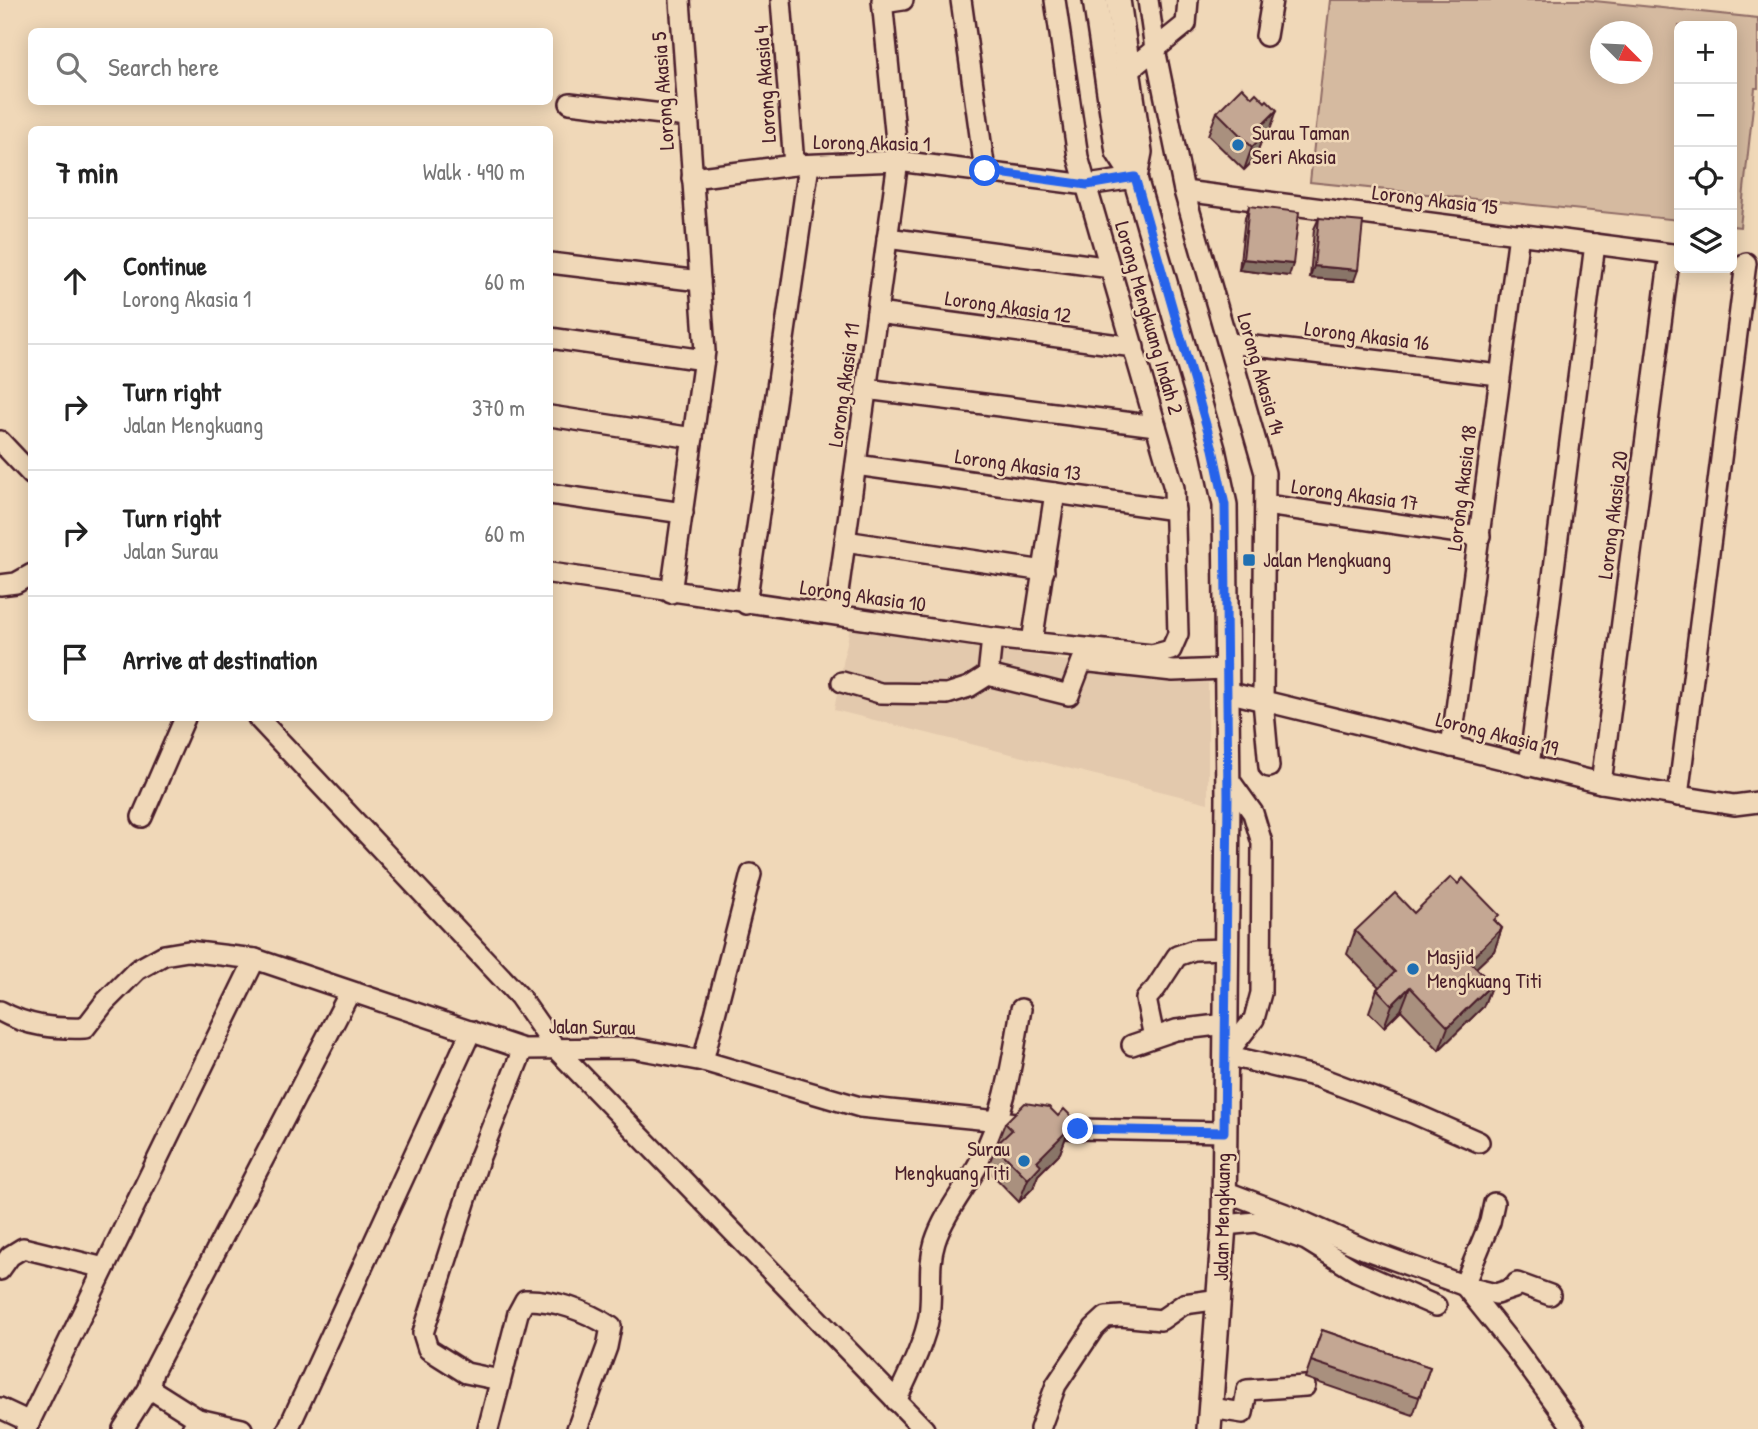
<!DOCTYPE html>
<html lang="en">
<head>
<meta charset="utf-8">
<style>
	:root { --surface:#fff; --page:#f2f2f2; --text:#222; --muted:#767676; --line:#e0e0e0 }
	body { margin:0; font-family:"Patrick Hand",sans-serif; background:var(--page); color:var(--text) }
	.controls { position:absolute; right:21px; top:21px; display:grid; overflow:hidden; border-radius:10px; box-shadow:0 4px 18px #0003 }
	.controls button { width:63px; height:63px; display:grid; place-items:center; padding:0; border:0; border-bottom:2px solid var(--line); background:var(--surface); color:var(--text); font:35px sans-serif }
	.compass { position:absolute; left:1590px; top:21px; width:63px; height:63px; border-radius:50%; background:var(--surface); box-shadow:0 4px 18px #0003; rotate:114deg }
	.stop { position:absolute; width:21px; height:21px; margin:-16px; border:5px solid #2563eb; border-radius:50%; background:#fff }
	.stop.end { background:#2563eb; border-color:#fff; box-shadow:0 2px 7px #0008 }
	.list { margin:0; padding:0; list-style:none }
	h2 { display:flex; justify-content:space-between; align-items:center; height:91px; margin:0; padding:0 28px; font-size:30px }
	h2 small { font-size:23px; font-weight:400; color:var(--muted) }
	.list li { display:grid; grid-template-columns:46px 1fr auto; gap:21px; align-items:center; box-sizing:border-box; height:126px; padding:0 28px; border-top:2px solid var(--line) }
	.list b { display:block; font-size:26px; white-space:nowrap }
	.list p { margin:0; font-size:23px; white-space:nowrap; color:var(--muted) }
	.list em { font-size:23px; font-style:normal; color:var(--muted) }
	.icon { flex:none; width:38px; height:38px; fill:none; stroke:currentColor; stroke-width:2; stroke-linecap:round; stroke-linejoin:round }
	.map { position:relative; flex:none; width:1758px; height:1429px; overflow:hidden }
	.search { position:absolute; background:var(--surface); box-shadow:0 4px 18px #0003; left:28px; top:28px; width:525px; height:77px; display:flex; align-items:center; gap:18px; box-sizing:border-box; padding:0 24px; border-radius:10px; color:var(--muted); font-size:26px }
	.panel { position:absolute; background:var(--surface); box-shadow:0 4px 18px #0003; left:28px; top:126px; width:525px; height:595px; border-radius:10px }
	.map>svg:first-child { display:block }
</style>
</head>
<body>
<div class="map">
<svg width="1758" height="1429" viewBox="0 0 1758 1429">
	<rect width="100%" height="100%" fill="#f0d8b8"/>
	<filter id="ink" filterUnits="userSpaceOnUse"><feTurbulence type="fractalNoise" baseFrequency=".0143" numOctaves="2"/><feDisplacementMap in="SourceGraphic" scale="14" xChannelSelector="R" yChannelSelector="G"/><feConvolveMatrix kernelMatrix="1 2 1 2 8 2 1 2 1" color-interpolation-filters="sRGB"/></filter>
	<g filter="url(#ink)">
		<polygon fill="#e3c9ad" points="850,627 1208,683 1208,803 834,710"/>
		<path fill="#d5baa0" stroke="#906c66" stroke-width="2" fill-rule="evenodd" d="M 1330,0 L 1585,0 L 1758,18 L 1758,88 L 1755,88 L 1740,227 L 1732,226 L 1732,26 L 1679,26 L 1679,220 L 1310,182 ZM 1600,32 L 1642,32 L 1642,74 L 1600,74 Z"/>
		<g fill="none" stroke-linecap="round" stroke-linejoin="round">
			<defs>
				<g id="minor">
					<polyline points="781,0 794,165"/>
					<polyline points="961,0 985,171"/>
					<polyline points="1148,0 1155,49 1184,191 1265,473 1263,701 1269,767"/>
					<polyline points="883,3 903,0"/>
					<polyline points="1266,36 1272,0"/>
					<polyline points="1128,71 1186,24 1188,0"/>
					<polyline points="570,103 687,117"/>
					<polyline points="692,178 794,165 898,161 1087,185 1135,178"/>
					<polyline points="1184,191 1679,255"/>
					<polyline points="887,238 1111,268"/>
					<polyline points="550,263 700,281"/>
					<polyline points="877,313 1134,347"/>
					<polyline points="550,338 704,360"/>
					<polyline points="1229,343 1499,375"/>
					<polyline points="866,389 1156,426"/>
					<polyline points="550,416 693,438"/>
					<polyline points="0,441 32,475"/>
					<polyline points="856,465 1175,510"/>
					<polyline points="550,494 683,513"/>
					<polyline points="1266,505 1480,536"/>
					<polyline points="845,541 1044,571"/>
					<polyline points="550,573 992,638 1152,655 1171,650 1178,634 1174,488 1078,157 1055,0"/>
					<polyline points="0,585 16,583 32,574"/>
					<polyline points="671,593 705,351 680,0"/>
					<polyline points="746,604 809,165"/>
					<polyline points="835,614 898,161 882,0"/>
					<polyline points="1032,642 1055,493"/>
					<polyline points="988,675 992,638"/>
					<polyline points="842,682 880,693 947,694 969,687 988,675 1069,695 1082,661 1173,671 1226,669"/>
					<polyline points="1227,692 1601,783 1734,805 1758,802"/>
					<polyline points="258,718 519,996 556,1049 924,1429"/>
					<polyline points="1451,747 1519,234"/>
					<polyline points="1529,766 1595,244"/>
					<polyline points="1228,778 1253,813 1262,843 1261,993 1254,1019 1226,1055 1318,1077 1413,1113 1479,1142"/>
					<polyline points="1601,783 1670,254"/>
					<polyline points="1678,796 1746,263"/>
					<polyline points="142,817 185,718"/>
					<path d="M 0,1011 C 27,1026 54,1029 85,1028 L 105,1002 L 137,970 L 164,955 L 188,951 L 255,959 L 523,1049 L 632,1048 L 703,1061 L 860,1107 L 1078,1129 L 1224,1132"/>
					<polyline points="1154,1037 1146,999 1156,988 1177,956 1194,950 1227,949"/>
					<polyline points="1132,1045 1176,1030 1226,1024"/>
					<polyline points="703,1061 751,874"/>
					<polyline points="1224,1191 1288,1215 1364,1249 1471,1288 1496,1294 1514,1288 1517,1283 1550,1295"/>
					<polyline points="1494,1203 1490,1222 1464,1285 1517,1351 1574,1429"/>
					<polyline points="1224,1225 1256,1222 1306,1240 1356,1271 1436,1306"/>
					<polyline points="0,1270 10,1256 23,1248 104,1268"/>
					<polyline points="500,1380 466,1373 428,1349 423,1333 479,1159 523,1049"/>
					<path d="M 896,1401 C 907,1377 925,1342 929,1316 C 933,1291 927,1267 935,1242 C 944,1214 965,1189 979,1163 C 1005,1115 1012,1063 1021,1009"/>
					<polyline points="0,1408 30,1422"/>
					<polyline points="1211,1408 1243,1413 1247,1390 1305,1386"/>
					<polyline points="198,1419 242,1429"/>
					<polyline points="26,1429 255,959"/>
					<polyline points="123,1429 149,1388"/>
					<polyline points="192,1429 198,1419 149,1388 153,1372 350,992"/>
					<polyline points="288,1429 471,1031"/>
					<path d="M 488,1429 L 518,1313 L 525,1300 C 553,1299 587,1311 611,1327 L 607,1347 L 577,1429"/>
					<polyline points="1040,1429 1056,1385 1094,1328 1106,1317 1121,1316 1161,1320 1184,1304 1220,1299"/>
				</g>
				<g id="major">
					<polyline points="1095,0 1118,152 1135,178 1213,449 1225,505 1228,798 1224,1225 1209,1429"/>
					<polyline points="1118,0 1140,152 1135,178"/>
				</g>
			</defs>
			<use href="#minor" stroke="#4a1f2b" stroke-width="24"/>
			<use href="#major" stroke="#4a1f2b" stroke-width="28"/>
			<use href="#minor" stroke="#f0d8b8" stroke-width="19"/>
			<use href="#major" stroke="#f0d8b8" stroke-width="23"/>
		</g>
		<g fill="#a9907e" stroke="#4a1f2b" stroke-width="2">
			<polygon points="1217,112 1269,133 1261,142 1254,160 1244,170 1208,135"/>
			<polygon points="1249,206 1289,276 1239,270 1245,218"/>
			<polygon points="1319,218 1354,281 1310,278 1314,229"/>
			<polygon points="1414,913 1496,922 1502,928 1494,951 1476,968 1492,984 1483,1007 1439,1050 1401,1010 1384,1027 1369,1012 1377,989 1379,987 1347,954 1355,931"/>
			<polygon points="1058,1116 1073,1118 1060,1153 1038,1175 1033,1188 1019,1202 987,1169 1005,1123"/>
			<polygon points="1322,1330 1430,1367 1413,1415 1305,1378"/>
		</g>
		<g fill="#897567" stroke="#4a1f2b" stroke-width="2">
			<polygon points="1277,110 1269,133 1261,142 1254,160 1244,170 1252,147 1256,131"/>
			<polygon points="1243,259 1293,264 1289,276 1239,270"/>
			<polygon points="1314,266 1358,270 1354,281 1310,278"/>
			<polygon points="1502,928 1494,951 1460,983 1469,961"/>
			<polygon points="1492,984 1483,1007 1439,1050 1448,1027"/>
			<polygon points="1410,987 1401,1010 1384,1027 1392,1005"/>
			<polygon points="1073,1118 1060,1153 1038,1175 1033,1188 1019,1202 1028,1179 1037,1161 1065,1126"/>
		</g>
		<g fill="#c4a793" stroke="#4a1f2b" stroke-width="2">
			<polygon points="1242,87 1252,97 1256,93 1265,102 1267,100 1277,110 1256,131 1262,137 1252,147 1217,112"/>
			<polygon points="1249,206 1299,212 1293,264 1243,259"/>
			<polygon points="1319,218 1363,222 1358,270 1314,266"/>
			<polygon points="1451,877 1458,884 1463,878 1499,915 1494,920 1502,928 1469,961 1492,984 1448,1027 1410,987 1392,1005 1377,989 1395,972 1355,931 1395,893 1414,913"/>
			<polygon points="1025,1103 1049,1107 1058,1116 1064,1109 1073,1118 1065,1126 1068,1130 1037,1161 1041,1165 1028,1179 995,1146 1012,1130 1005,1123"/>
			<polygon points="1322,1330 1430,1367 1419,1397 1311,1361"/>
		</g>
	</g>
	<g fill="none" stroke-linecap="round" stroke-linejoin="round" filter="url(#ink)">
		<polyline stroke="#2563eb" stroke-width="9" points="985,171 1087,185 1135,177 1213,449 1225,505 1228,798 1224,1132 1078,1129"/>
	</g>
	<g fill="#1f6fb2" stroke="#f0d8b8" stroke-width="2.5">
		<circle cx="1238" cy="145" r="7"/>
		<rect x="1242" y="553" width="14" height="14" rx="3.5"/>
		<circle cx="1413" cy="969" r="7"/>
		<circle cx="1024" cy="1161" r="7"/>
	</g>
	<g text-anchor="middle" stroke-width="5" stroke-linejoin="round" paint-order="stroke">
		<g font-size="21" fill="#4a1f2b" stroke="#f0d8b8">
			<text transform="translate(765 84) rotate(-94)" y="7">Lorong Akasia 4</text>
			<text transform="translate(663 91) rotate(-94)" y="7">Lorong Akasia 5</text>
			<text transform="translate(872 143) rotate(1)" y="7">Lorong Akasia 1</text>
			<text transform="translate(1435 200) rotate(7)" y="7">Lorong Akasia 15</text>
			<text transform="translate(1008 307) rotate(8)" y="7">Lorong Akasia 12</text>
			<text transform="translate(1149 318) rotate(74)" y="7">Lorong Mengkuang Indah 2</text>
			<text transform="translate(1367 336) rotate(7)" y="7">Lorong Akasia 16</text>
			<text transform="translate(1261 374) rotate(74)" y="7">Lorong Akasia 14</text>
			<text transform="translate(844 385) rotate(-82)" y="7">Lorong Akasia 11</text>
			<text transform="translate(1018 465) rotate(8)" y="7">Lorong Akasia 13</text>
			<text transform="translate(1462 488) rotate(-83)" y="7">Lorong Akasia 18</text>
			<text transform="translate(1355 495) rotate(8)" y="7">Lorong Akasia 17</text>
			<text transform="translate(1613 515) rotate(-83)" y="7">Lorong Akasia 20</text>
			<text transform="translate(863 596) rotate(8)" y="7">Lorong Akasia 10</text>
			<text transform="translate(1497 734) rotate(14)" y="7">Lorong Akasia 19</text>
			<text transform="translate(592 1027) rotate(1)" y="7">Jalan Surau</text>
			<text transform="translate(1222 1217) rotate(-89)" y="7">Jalan Mengkuang</text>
		</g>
		<g font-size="21" fill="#4a1f2b" stroke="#f0d8b8" text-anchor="start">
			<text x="1252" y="140">Surau Taman<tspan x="1252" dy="24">Seri Akasia</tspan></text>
			<text x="1263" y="567">Jalan Mengkuang</text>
			<text x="1427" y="964">Masjid<tspan x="1427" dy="24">Mengkuang Titi</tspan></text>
			<text x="1010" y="1156" text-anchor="end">Surau<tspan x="1010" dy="24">Mengkuang Titi</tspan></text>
		</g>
	</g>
</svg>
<div class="controls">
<button>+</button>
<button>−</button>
<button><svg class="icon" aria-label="locate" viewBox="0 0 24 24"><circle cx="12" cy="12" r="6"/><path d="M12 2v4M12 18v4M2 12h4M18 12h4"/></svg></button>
<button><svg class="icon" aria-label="layers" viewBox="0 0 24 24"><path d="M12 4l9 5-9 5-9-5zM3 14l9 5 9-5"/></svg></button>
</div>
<svg class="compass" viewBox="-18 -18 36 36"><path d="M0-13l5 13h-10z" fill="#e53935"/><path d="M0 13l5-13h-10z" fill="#767676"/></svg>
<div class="stop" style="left:985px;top:171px"></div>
<div class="stop end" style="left:1078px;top:1129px"></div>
<div class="search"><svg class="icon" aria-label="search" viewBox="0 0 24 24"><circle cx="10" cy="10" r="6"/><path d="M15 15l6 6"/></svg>Search here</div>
<section class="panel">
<h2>7 min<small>Walk · 490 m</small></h2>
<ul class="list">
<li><svg class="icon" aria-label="ahead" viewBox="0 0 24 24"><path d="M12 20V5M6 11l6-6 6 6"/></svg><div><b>Continue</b><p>Lorong Akasia 1</p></div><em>60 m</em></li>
<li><svg class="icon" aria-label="right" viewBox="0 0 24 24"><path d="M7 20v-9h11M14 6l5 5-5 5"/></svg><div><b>Turn right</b><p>Jalan Mengkuang</p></div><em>370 m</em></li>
<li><svg class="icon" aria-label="right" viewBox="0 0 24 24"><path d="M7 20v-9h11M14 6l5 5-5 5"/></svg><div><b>Turn right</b><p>Jalan Surau</p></div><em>60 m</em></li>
<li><svg class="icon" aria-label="arrive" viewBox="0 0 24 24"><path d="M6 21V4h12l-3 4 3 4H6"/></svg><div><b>Arrive at destination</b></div></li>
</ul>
</section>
</div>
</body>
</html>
